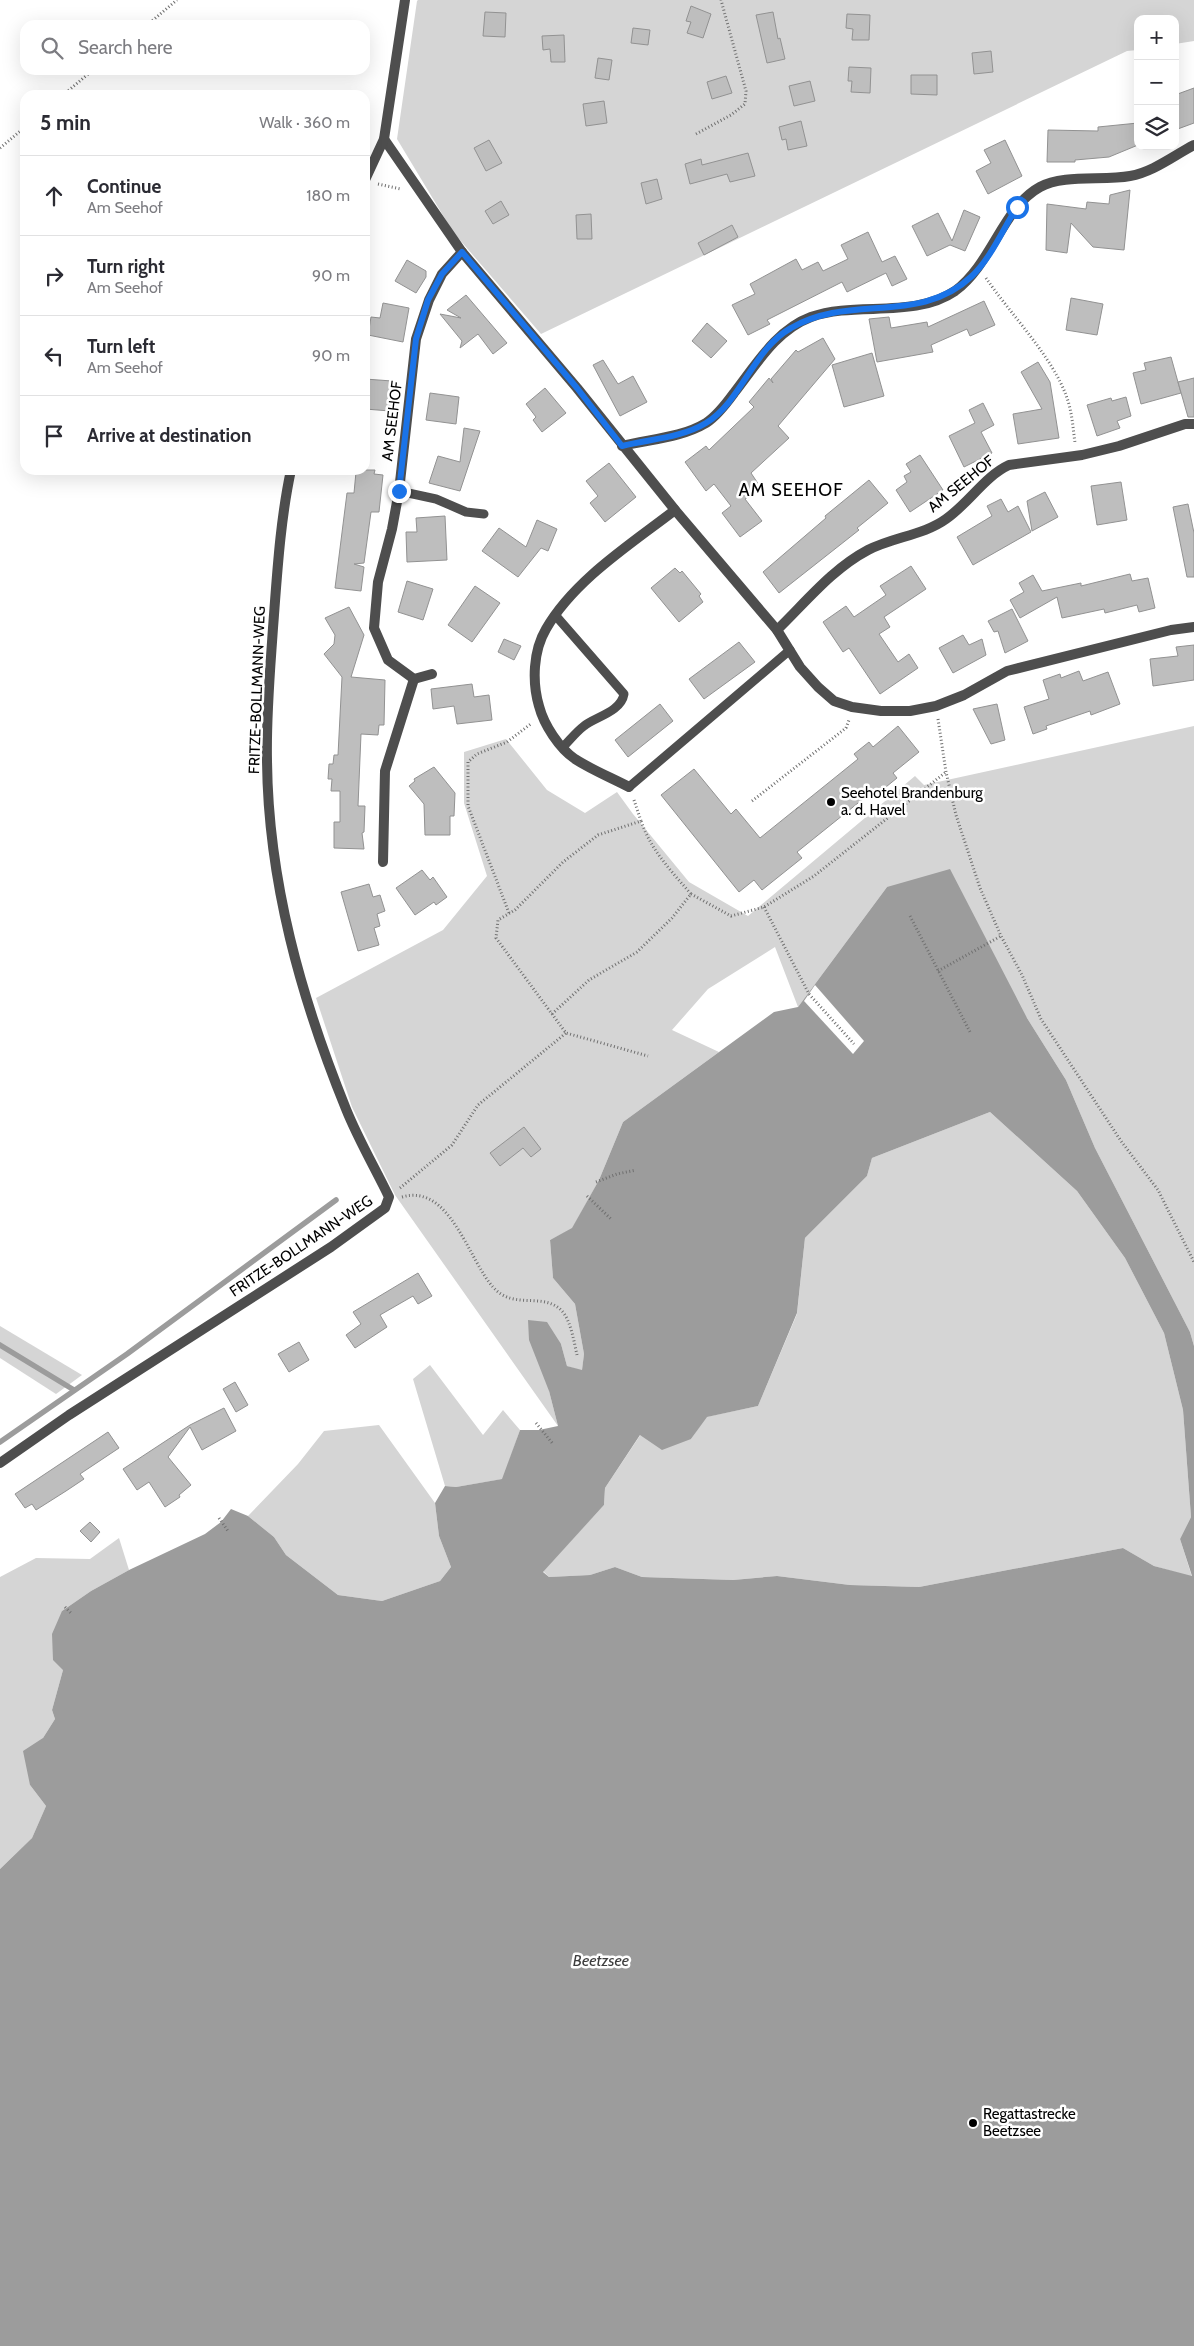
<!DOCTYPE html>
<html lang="en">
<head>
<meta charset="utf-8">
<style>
	:root { --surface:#fff; --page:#f7f7f7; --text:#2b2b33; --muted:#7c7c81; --line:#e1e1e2 }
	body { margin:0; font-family:Cabin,sans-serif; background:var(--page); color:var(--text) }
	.controls { position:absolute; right:15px; top:15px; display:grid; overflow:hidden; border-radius:10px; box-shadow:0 5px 20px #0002 }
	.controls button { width:45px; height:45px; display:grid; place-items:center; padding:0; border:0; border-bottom:1px solid var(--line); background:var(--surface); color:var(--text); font:25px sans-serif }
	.stop { position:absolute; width:15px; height:15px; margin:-11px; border:4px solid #1a73e8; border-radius:50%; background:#fff }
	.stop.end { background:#1a73e8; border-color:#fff; box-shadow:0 1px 5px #0008 }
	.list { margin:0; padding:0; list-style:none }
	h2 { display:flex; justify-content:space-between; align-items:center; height:65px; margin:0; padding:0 20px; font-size:21px }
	h2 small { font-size:16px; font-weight:400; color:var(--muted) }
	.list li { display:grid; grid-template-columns:32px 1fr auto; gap:15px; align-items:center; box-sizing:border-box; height:80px; padding:0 20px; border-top:1px solid var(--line) }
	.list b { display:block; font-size:19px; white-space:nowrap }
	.list p { margin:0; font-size:16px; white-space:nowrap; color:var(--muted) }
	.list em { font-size:16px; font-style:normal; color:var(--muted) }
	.icon { flex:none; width:28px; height:28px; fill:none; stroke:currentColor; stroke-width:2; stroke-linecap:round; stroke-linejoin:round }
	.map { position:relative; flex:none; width:1194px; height:2346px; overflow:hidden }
	.search { position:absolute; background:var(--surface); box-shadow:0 5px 20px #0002; left:20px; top:20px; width:350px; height:55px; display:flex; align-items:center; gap:12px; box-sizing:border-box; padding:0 18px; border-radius:15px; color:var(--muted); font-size:19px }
	.panel { position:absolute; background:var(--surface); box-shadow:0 5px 20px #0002; left:20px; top:90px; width:350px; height:385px; border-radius:15px }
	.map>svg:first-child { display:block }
</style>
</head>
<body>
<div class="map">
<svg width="1194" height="2346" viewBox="0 0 1194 2346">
	<rect width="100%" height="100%" fill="#fff"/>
	<g fill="#d5d5d5">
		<polygon points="418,0 1194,0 1194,41 1175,44 1175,19 1138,19 1138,50 1127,51 541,334 453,232 397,139 417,1"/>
		<polygon points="1194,726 1194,1346 1190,1332 1095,1148 1066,1080 1027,1018 887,887 798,1007 775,947 708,989 672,1030 719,1052 623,1122 599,1180 572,1229 550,1240 553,1278 575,1304 584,1354 582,1371 567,1366 561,1344 549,1391 558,1426 395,1195 352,1107 316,998 443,930 487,876 464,803 464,752 506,739 547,790 585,813 617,792 633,814 689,882 748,916 915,776 924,785"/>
		<polygon points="990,1112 1077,1191 1125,1258 1164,1333 1183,1410 1191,1517 1180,1539 1192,1577 1154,1566 1123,1548 919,1587 850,1585 777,1576 733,1580 642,1577 615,1567 590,1575 549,1577 543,1571 604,1505 605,1488 641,1434 691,1439 706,1417 758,1406 797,1314 805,1238 867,1176 872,1158"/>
		<polygon points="0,1326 82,1375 56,1394 0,1358"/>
		<polygon points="430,1365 483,1435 503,1410 520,1430 503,1479 456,1487 445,1486 413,1379"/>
		<polygon points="379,1425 435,1503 439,1536 451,1567 440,1581 382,1601 338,1595 286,1555 274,1537 248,1516 298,1464 324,1431"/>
		<polygon points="119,1538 129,1570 91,1591 62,1611 63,1670 52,1710 55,1719 43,1738 30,1785 46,1806 32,1838 0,1869 0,1577 36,1558 90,1559"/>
	</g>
	<path fill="#9c9c9c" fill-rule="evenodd" d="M 950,869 L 1027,1018 L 1066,1080 L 1095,1148 L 1190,1332 L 1194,1346 L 1194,2346 L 0,2346 L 0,1869 L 32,1838 L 46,1806 L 30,1785 L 23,1751 L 43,1738 L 55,1719 L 52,1710 L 63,1670 L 53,1660 L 52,1634 L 62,1611 L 91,1591 L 129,1570 L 205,1534 L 221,1522 L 231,1509 L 248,1516 L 274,1537 L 286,1555 L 338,1595 L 382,1601 L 440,1581 L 451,1567 L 439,1536 L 435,1503 L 445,1486 L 456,1487 L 502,1479 L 520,1430 L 539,1430 L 558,1426 L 549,1391 L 529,1340 L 528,1320 L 547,1322 L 561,1344 L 567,1366 L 582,1370 L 584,1354 L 575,1304 L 553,1278 L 550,1240 L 572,1228 L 599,1180 L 623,1122 L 774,1012 L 798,1007 L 887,887 ZM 990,1112 L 1077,1191 L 1125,1258 L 1164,1333 L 1183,1410 L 1191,1517 L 1180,1539 L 1192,1576 L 1154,1566 L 1123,1548 L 919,1587 L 850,1585 L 777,1576 L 733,1580 L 642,1577 L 615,1567 L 590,1575 L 549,1577 L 543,1572 L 604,1505 L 605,1488 L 640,1435 L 662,1450 L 691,1439 L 707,1417 L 758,1406 L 797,1313 L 805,1238 L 867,1176 L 872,1158 Z"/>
	<polygon fill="#fff" points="815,985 864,1041 853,1054 804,1001"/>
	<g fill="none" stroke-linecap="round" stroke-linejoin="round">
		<g stroke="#9c9c9c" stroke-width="5.5">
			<polyline points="0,1345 74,1390"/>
			<polyline points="0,1442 127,1354 336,1200"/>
		</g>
	</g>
	<g fill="#bebebe" stroke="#929292">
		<polygon points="691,6 711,14 703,38 687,33 691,22 686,21"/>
		<polygon points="485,12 506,13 505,37 483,36"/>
		<polygon points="773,12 778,39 780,38 785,59 767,63 756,15"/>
		<polygon points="847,14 870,15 869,40 852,40 853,29 846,28"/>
		<polygon points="633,28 650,30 648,45 631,43"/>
		<polygon points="564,35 565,62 551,62 550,49 543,50 542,36"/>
		<polygon points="991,51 993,72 974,74 972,53"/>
		<polygon points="598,58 612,60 609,80 595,78"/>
		<polygon points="849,67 871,68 870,93 851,92 852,81 848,81"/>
		<polygon points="911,75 937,75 937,95 911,94"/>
		<polygon points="726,76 732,93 712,99 707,82"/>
		<polygon points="810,81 815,101 794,106 789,86"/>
		<polygon points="1194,88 1194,123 1175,130 1175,95"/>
		<polygon points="604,101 607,123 586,126 583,104"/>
		<polygon points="801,121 807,146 788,150 786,139 782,140 779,127"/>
		<polygon points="1138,123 1138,145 1109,157 1075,160 1075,162 1047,162 1048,130 1098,131 1098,127"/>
		<polygon points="489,140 502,163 486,171 474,148"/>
		<polygon points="1005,140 1022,176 988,194 976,171 991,163 984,150"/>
		<polygon points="748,153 755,176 730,182 727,174 690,184 685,164 701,159 702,165"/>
		<polygon points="657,179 662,199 646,204 641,183"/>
		<polygon points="1130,190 1124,250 1093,247 1071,223 1067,253 1046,250 1047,204 1086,209 1087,202 1109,204 1110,195"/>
		<polygon points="501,201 509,215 493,224 485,211"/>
		<polygon points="964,210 980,217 965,251 950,245 927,256 912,226 938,213 952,241"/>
		<polygon points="591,214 592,239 577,239 576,215"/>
		<polygon points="732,225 738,237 704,255 698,243"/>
		<polygon points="868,232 882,262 895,256 907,279 892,286 886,273 847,292 842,282 767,320 770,324 748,335 732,305 755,294 750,284 796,259 802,270 818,262 823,271 848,259 841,245"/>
		<polygon points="407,260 426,271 426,277 416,293 395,281"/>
		<polygon points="466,295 507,343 493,354 478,334 460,348 462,341 440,314 461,318 447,310"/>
		<polygon points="1071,298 1103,304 1097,335 1066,330"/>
		<polygon points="984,301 995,325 970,336 967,329 931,345 933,352 877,362 869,319 889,317 891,328 927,322 928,327"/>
		<polygon points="383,303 409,308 403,342 368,335 371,317 380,318"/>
		<polygon points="707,323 727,341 711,358 692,341"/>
		<polygon points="823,338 835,359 778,426 789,438 751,473 761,488 745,499 762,521 740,537 722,513 731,506 714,484 706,491 685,462 706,446 709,450 754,407 749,402 769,378 773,383 771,379 796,350 798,352"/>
		<polygon points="872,353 884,396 844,407 832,365"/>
		<polygon points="1171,357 1181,393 1141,404 1133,373 1146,370 1144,363"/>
		<polygon points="603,360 618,384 633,376 647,402 620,416 593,365"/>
		<polygon points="1038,362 1050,382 1059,438 1018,444 1013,414 1042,409 1021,372"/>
		<polygon points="1194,378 1194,417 1188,417 1178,382"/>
		<polygon points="365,379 392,381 390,411 365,409"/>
		<polygon points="545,388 566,413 542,432 533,420 536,417 526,404"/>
		<polygon points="430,393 459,397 456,424 426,420"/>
		<polygon points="1126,397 1131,416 1117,421 1120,428 1097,436 1087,405 1111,398 1112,401"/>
		<polygon points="983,403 994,425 981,432 992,453 964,467 949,436 975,423 969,410"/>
		<polygon points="464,428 480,431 460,491 429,483 438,456 460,462"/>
		<polygon points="920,455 943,490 910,512 896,490 907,482 904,476 911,472 906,464"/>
		<polygon points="609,463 636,497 605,522 590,503 598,496 586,481"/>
		<polygon points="360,470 375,470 374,474 383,475 379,512 371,512 364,563 354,564 364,567 361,591 335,588 347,493 354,493 356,472 360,473"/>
		<polygon points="869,480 888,503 857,528 859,530 779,593 763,572 826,518 825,516"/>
		<polygon points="1121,482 1127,520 1097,525 1091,486"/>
		<polygon points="1045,492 1058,517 1032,531 1027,501"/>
		<polygon points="1001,499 1008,512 1018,506 1031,532 973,565 957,537 992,516 987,506"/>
		<polygon points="1188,504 1194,533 1194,577 1187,577 1173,507"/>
		<polygon points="445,516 447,560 407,562 406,532 417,532 416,518"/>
		<polygon points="537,520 557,529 548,551 541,548 518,577 482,551 499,528 526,547"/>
		<polygon points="911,566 926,589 884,617 890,627 879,634 898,662 909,654 918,668 880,694 849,648 843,652 823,622 846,606 854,617 886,595 880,586"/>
		<polygon points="675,568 680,573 682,571 701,594 699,596 703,602 679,622 651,588"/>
		<polygon points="1130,574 1132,581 1148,578 1155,608 1139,612 1137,605 1105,613 1104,609 1062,618 1057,597 1020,618 1010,600 1024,592 1019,583 1033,575 1042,591 1081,583 1081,586"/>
		<polygon points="407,581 433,589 423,620 398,612"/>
		<polygon points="475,586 500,603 472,642 448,625"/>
		<polygon points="349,607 364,635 351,677 385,680 384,725 379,725 378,735 361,734 358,806 365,806 364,832 362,833 364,849 334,848 334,822 340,822 340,791 331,791 332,779 328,779 329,764 333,764 334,755 338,755 342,677 324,654 334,644 335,635 325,618"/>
		<polygon points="1012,609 1028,641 1005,653 998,631 994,632 988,621"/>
		<polygon points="963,635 969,645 982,639 986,655 953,673 939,648"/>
		<polygon points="504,639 521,646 514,660 498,652"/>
		<polygon points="739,642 755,662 704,699 689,679"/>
		<polygon points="1194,645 1194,680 1153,686 1150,659 1178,656 1176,647"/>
		<polygon points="1079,671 1083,681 1108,672 1120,704 1091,715 1090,711 1046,726 1047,729 1033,734 1024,707 1049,699 1043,680 1060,674 1061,678"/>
		<polygon points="472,684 474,697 489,695 492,720 457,724 454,706 433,709 431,689"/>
		<polygon points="660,704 673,721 628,757 615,740"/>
		<polygon points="997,704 1005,740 991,744 973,709"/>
		<polygon points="898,726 919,752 893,773 897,778 881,791 878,787 797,852 802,858 762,890 754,880 739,892 661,795 694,769 731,814 736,809 760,838 858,759 854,754 869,742 873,747"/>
		<polygon points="434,767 455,793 454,816 450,816 450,835 425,835 424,804 409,786 415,781 414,779"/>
		<polygon points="422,870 430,880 433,877 447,897 436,905 434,902 415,915 396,888"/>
		<polygon points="369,884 373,897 380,895 385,911 377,914 380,926 374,928 379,945 358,951 341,892"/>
		<polygon points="524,1127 541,1149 531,1157 523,1148 500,1166 490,1153"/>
		<polygon points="418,1273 432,1296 418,1304 413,1296 380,1315 387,1327 355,1348 346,1335 361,1324 353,1312"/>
		<polygon points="299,1342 309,1360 289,1372 278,1354"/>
		<polygon points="235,1382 248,1405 236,1412 223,1389"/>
		<polygon points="224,1408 236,1431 202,1450 190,1427 168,1457 191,1485 179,1495 180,1497 165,1507 149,1482 137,1490 123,1469 190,1425"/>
		<polygon points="108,1432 119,1448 80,1474 84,1479 66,1491 36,1510 32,1504 25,1508 15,1494"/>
		<polygon points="90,1522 100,1532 91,1542 80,1531"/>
	</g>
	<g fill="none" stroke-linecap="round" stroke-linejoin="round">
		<g stroke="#707070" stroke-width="3" stroke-dasharray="1 2.5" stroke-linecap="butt">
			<polyline points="147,25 177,0"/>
			<polyline points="63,95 93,70"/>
			<polyline points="696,134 731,115 745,104 746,91 721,0"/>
			<polyline points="0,148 25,127"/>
			<polyline points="378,184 401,189"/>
			<path d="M 986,278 C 1011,315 1053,357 1067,398 C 1072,412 1073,428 1075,443"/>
			<polyline points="938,719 946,772 956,815 980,888 1001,936 1022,975 1041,1019 1121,1141 1158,1190 1194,1262"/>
			<polyline points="634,800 641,821 598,835 563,862 515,910 498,920 496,938 566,1033 648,1056"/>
			<polyline points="752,801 846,728 849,720"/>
			<polyline points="691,894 731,916 764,907 814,876 946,772"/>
			<polyline points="764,907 809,994 854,1044"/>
			<polyline points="509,913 468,806 468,762 477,754 507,742 532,723"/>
			<polyline points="910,916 970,1032"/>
			<polyline points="938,971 1001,936"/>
			<path d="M 552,1014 L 589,980 L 637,952 L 672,918 L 691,894 C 671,871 651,850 641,821"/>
			<polyline points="596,1182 617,1174 636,1170"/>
			<polyline points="400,1188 452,1145 478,1105 566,1033"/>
			<polyline points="587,1196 611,1219"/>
			<path d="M 402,1197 C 450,1183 468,1259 493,1287 C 514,1311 543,1291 562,1311 C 571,1321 574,1342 577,1355"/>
			<polyline points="536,1423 553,1444"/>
			<polyline points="219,1518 228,1531"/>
			<polyline points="65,1607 72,1614"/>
		</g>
		<g stroke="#4e4e4e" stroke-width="9">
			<polyline points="399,491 436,499 466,512 484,514"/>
			<path d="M 556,616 L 624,694 C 621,712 595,717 584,726 C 576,732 570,740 563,747"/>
			<polyline points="629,787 790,650"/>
		</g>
		<g stroke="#4e4e4e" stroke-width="10">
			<polyline points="384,139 462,252 577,388 675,510 777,630 800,667 818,687 834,701 852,707 881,711 910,711 936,706 964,695 1007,671 1171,630 1194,627"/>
			<polyline points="365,180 384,139 405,0"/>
			<path d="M 622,446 C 650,439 681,438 706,423 C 717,416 726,404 734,393 C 756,365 776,330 811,317 C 856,301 914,319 955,291 C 992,264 1003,207 1040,187 C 1063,174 1103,181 1130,176 C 1153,172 1173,156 1194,145"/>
			<path d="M 777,630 C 806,602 832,569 868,550 C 893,537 924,535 946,519 C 969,503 985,476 1009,465 L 1082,455 L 1119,446 L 1185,424 L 1194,424"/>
			<polyline points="432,674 414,679 388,660 374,628 378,582 392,529 399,491 416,339 429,300 442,274 462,252"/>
			<path d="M 629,787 C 612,778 592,770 575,759 C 559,748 544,725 539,706 C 532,682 533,651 546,629 C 574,580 631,544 675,510"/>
			<polyline points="383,862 385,771 414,679"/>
			<path d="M 0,1463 L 69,1415 L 331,1247 L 385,1208 L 389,1197 C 375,1168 358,1139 346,1109 C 301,998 268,881 267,760 C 266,716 270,672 273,628 C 277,576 280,521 291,470"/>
		</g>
	</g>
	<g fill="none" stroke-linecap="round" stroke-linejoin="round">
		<path stroke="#1a73e8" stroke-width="6" d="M 399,491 L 416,339 L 428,300 L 442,274 L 462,252 L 577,388 L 622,446 C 650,439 681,438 706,423 C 742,401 753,349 791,328 C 851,293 919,326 972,276 C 991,258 1003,229 1017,207"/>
	</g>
	<g fill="#000" stroke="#fff" stroke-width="2">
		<circle cx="831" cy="802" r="5"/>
		<circle cx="973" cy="2123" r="5"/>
	</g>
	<g text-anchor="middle" stroke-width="5" stroke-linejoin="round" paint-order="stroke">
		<g font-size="15" fill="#000" stroke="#fff">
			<text transform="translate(392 421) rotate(-83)" y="5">AM SEEHOF</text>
			<text transform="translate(961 484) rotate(-39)" y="5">AM SEEHOF</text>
			<text transform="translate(257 690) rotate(-88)" y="5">FRITZE-BOLLMANN-WEG</text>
			<text transform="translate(301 1246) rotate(-34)" y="5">FRITZE-BOLLMANN-WEG</text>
		</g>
		<g font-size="15" fill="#000" stroke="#fff" text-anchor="start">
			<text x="841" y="798">Seehotel Brandenburg<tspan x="841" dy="17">a. d. Havel</tspan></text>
			<text x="983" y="2119">Regattastrecke<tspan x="983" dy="17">Beetzsee</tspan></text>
		</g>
		<g font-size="16" font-style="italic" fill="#3d3d3d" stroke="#fff">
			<text x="601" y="1966">Beetzsee</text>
		</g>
		<g font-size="18" letter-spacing="1" fill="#000" stroke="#fff">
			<text x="791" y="496">AM SEEHOF</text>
		</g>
	</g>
</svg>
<div class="controls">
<button>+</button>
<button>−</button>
<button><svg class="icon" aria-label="layers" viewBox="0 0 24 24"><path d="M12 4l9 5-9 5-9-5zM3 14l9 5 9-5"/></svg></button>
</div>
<div class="stop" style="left:1017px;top:207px"></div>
<div class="stop end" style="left:399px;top:491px"></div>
<div class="search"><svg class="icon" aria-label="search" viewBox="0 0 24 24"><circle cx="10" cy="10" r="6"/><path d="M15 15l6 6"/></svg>Search here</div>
<section class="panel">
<h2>5 min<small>Walk · 360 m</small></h2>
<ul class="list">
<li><svg class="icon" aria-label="ahead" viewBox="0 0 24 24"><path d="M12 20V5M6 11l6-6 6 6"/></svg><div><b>Continue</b><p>Am Seehof</p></div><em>180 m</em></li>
<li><svg class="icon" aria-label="right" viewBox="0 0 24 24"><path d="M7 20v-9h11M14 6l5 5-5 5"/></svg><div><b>Turn right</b><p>Am Seehof</p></div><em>90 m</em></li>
<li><svg class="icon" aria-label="left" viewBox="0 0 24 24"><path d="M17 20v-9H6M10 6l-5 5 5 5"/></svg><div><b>Turn left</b><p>Am Seehof</p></div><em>90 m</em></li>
<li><svg class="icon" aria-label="arrive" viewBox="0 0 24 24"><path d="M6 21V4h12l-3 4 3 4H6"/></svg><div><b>Arrive at destination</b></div></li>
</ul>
</section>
</div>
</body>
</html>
